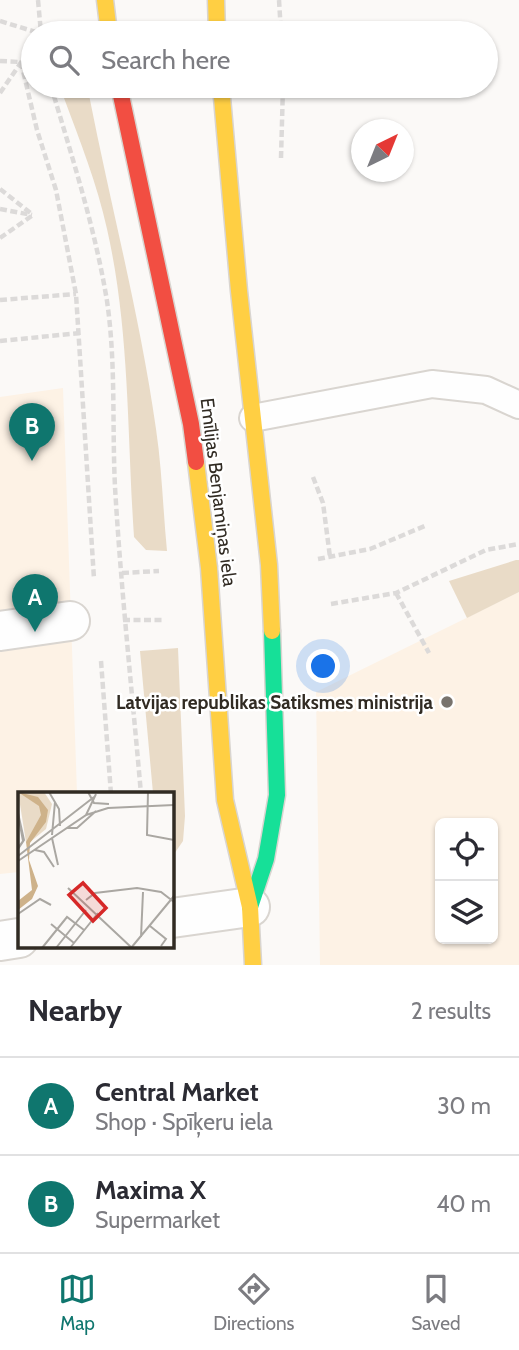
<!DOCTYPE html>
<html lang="en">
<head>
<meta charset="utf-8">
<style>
	:root { --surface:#fff; --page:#f2f2f3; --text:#2b2b33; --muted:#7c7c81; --line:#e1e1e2; --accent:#0f766e }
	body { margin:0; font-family:Cabin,sans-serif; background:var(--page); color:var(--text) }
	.controls { position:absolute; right:21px; bottom:21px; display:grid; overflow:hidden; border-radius:10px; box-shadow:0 2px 5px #0004 }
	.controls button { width:63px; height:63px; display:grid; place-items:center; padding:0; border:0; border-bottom:2px solid var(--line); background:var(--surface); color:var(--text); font:35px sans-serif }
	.compass { position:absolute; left:351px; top:119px; width:63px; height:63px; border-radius:50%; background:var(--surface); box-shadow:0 2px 5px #0004; rotate:43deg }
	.you { position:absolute; left:324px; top:667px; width:24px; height:24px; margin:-18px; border:5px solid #fff; border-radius:50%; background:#1a73e8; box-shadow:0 0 0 10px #1a73e833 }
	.badge { display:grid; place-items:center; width:46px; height:46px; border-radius:50%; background:var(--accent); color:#fff; font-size:23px; font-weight:700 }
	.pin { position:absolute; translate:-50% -58px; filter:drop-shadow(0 2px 4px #0008) }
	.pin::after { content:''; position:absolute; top:37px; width:24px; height:21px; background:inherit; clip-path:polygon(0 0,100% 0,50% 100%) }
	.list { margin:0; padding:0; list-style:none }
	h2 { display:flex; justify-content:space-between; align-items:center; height:91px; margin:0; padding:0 28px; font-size:30px }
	h2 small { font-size:23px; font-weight:400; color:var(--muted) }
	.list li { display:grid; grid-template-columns:46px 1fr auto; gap:21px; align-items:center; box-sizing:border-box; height:98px; padding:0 28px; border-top:2px solid var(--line) }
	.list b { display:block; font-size:26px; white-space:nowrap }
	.list p { margin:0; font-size:23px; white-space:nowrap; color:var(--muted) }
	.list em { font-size:23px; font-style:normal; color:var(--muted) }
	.icon { flex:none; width:38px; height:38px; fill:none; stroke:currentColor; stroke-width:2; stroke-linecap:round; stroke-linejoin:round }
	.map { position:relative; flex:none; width:519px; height:965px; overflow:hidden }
	.search { position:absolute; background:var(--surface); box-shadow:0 2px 5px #0004; left:21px; right:21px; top:21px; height:77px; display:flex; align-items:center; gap:18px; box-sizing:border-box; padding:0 24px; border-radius:38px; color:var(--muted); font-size:26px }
	.sheet { height:287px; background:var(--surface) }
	nav { display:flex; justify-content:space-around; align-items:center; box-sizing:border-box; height:98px; border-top:2px solid var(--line); background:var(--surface); font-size:19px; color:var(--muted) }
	nav a { display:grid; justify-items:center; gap:4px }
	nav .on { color:var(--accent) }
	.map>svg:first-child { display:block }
</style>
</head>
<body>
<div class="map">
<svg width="519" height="965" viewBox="0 0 519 965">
	<rect width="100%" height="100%" fill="#fbf9f7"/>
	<g fill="#fdf2e5" fill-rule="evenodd">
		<polygon points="63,388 77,793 19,794 19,872 0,874 0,397"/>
		<path d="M 519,592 L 519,965 L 320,965 L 316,692 ZM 440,823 L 493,823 L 493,939 L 440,939 Z"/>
	</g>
	<g fill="#e9dbc7">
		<path d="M 89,95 C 111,207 140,316 156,429 C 162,469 163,510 167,551 L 146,550 L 134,537 C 127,435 130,330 107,229 C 97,184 80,141 64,98 Z"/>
		<polygon points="516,560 519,560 519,592 467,618 449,581"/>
		<polygon points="178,648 185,816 183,841 172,857 172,794 153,793 140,651"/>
	</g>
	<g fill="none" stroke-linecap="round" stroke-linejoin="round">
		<defs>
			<polyline id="lane" points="253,418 432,384 486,390 519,405"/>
			<g id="street">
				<polyline points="0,631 70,621"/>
				<polyline points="172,918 250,907"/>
				<polyline points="0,941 19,938"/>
			</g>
			<polyline id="fast" points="250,907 266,859 277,795 272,631"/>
			<g id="slow">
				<polyline points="105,0 109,33"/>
				<polyline points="216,0 217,33"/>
				<polyline points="221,86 239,291 269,565 272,631"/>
				<polyline points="196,462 209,568 225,800 250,907 253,965"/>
			</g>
			<polyline id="jam" points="119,86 191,424 196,462"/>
		</defs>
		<use href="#lane" stroke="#d9d5d0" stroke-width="30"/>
		<use href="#street" stroke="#d9d5d0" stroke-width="42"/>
		<use href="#fast" stroke="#d9d5d0" stroke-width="19"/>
		<use href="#slow" stroke="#d9d5d0" stroke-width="19"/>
		<use href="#jam" stroke="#d9d5d0" stroke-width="19"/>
		<g stroke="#dcdad9" stroke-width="4.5" stroke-dasharray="7 3.5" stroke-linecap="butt">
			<polyline points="38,0 41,33"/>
			<polyline points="279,0 281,33"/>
			<polyline points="0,21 39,33"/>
			<polyline points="0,61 20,62"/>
			<polyline points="21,62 37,130 56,190 76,294 94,579"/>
			<path d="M 51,86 C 72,157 95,228 107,301 C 116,363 112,425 115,487 C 121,589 132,691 141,794"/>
			<polyline points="0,93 33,45"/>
			<polyline points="281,158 283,86"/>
			<polyline points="0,189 33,215"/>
			<polyline points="0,209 32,215"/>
			<polyline points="0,238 33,215"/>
			<polyline points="0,300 76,294"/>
			<polyline points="0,341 80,333"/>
			<polyline points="313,477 323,503 330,557"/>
			<polyline points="318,559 370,549 427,525"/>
			<polyline points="122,573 159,571"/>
			<polyline points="396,593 429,653"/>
			<polyline points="331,604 396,593 486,550 519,544"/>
			<polyline points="123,620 164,620"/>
			<polyline points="101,661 111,794"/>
		</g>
		<use href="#lane" stroke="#fefefe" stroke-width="26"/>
		<use href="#street" stroke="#fefefe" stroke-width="38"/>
		<use href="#fast" stroke="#16e098" stroke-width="16"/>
		<use href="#slow" stroke="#ffcf43" stroke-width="16"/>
		<use href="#jam" stroke="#f24e42" stroke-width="16"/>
	</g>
	<circle fill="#78736d" stroke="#fff" stroke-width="2.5" cx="447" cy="702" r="7"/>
	<g text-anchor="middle" stroke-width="5" stroke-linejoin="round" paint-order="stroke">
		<g font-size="19" fill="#312b23" stroke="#fff">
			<text transform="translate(219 492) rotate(83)" y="7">Emīlijas Benjamiņas iela</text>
		</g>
		<g font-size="19" font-weight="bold" fill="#312b23" stroke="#fff" text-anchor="end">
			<text x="433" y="709">Latvijas republikas Satiksmes ministrija</text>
		</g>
	</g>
	<g transform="translate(18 792)">
		<rect width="156" height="156" fill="#fbf9f7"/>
		<path d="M 0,0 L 26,0 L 34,12 L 28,37 L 12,50 L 8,50 Z" fill="#e9dbc7"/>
		<path d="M 0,0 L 20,5 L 30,18 L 28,30 L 12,51 L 11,68 L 20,94 L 14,107 L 0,118 L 0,109 L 14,98 L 8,50 L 23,23 L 21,14 Z" fill="#ceb28a"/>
		<path fill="none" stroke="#aaa7a2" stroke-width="2" d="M 31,0 L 41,17 L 42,34M 70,0 L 76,11 L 91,12M 130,0 L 129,43 L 156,48M 0,21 L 6,48 L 0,57M 0,22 L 5,49 L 0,56M 68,23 L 90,16 L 156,13M 49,36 L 59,36 L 78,19M 34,43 L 37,10M 34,46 L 40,73M 17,58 L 26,60 L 36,75M 0,64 L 76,5M 0,69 L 68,23 L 78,2M 50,96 L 114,156M 68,108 L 77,101 L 119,96 L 143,100 L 156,110M 0,122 L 22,107 L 33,113M 33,132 L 56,151M 132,134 L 148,147 L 143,154M 123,145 L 125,100M 24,156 L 49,125 L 66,138M 38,156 L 68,118M 52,156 L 80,121M 113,156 L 156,104"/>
		<path fill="#d62828" fill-opacity="0.15" stroke="#d62828" stroke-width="3.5" d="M 65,91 L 88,116 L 75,129 L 51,103 Z"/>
		<rect width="156" height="156" fill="none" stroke="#312b23" stroke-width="3.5"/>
	</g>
</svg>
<div class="controls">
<button><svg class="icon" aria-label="locate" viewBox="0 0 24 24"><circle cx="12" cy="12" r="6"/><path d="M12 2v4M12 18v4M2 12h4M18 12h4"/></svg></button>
<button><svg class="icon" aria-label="layers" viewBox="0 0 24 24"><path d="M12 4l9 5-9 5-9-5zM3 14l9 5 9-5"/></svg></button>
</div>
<svg class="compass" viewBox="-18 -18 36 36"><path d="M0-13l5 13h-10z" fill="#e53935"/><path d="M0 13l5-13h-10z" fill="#7c7c81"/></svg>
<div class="you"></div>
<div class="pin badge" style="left:35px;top:632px">A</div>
<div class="pin badge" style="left:32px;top:461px">B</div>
<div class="search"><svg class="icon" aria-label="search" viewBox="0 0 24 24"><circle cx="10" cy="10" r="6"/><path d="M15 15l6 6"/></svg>Search here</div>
</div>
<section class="sheet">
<h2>Nearby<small>2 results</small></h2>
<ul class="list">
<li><span class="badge">A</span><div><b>Central Market</b><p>Shop · Spīķeru iela</p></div><em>30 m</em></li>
<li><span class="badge">B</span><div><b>Maxima X</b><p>Supermarket</p></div><em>40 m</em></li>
</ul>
</section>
<nav>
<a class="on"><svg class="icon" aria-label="map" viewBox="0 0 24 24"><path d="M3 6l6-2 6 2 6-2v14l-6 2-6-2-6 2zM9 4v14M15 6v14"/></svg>Map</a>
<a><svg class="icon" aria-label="directions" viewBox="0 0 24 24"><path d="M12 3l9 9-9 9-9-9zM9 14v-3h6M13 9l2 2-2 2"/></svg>Directions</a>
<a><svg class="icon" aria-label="saved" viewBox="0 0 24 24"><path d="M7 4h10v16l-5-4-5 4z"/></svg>Saved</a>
</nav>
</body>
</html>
